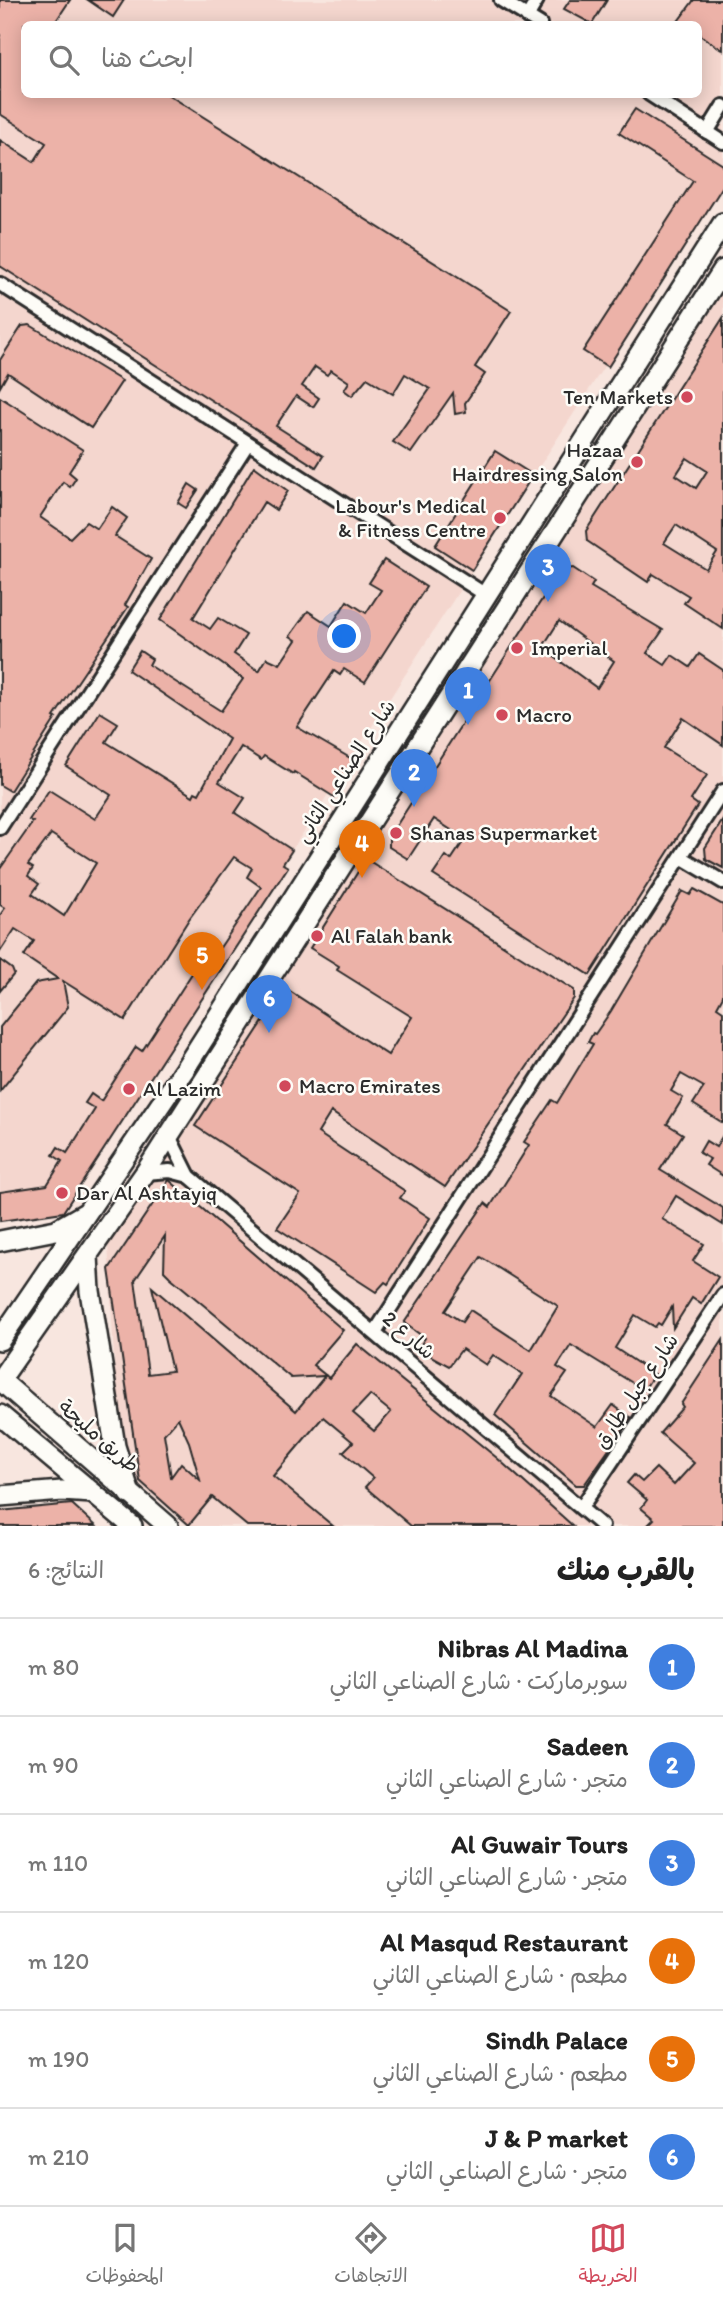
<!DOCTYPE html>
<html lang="ar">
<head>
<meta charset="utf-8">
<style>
	:root { --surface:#fff; --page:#f6f6f6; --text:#222; --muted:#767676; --line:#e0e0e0; --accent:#d1495b }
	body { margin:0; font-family:Itim,"Playpen Sans Arabic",sans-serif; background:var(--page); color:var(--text); direction:rtl }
	.you { position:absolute; left:345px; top:637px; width:24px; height:24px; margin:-18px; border:5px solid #fff; border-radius:50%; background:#1a73e8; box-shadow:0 0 0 10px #1a73e833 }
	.badge { display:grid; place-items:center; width:46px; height:46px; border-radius:50%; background:var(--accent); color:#fff; font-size:23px; font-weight:700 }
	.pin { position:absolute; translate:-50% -58px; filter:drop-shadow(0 2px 4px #0008) }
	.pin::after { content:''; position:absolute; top:37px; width:24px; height:21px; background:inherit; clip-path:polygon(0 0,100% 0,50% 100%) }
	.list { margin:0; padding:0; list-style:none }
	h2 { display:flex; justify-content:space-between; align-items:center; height:91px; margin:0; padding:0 28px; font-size:30px }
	h2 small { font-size:23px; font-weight:400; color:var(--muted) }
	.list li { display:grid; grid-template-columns:46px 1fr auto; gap:21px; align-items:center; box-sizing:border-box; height:98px; padding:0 28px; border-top:2px solid var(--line) }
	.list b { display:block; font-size:26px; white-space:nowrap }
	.list p { margin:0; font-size:23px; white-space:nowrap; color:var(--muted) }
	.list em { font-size:23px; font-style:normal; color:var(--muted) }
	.icon { flex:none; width:38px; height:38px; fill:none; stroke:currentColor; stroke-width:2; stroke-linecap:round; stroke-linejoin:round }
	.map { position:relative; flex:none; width:723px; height:1526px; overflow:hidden; direction:ltr }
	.search { position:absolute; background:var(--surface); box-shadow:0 4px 18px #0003; left:21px; right:21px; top:21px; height:77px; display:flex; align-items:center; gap:18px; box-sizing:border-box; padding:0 24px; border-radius:10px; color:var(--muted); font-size:26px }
	.sheet { height:679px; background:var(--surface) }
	nav { display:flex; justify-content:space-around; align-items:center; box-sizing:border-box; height:98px; border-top:2px solid var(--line); background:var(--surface); font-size:19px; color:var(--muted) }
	nav a { display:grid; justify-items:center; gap:4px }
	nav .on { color:var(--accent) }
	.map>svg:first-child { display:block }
</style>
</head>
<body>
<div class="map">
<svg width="723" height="1526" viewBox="0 0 723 1526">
	<rect width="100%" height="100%" fill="#f8e6df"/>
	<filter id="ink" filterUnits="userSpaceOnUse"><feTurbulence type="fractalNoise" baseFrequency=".0143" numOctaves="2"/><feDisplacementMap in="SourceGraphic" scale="14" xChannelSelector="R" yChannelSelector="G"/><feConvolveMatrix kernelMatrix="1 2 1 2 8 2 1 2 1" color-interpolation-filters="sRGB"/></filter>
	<g filter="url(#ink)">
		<g fill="#f4d6ce" fill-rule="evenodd">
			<path d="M 0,0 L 723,0 L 723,182 L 63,1205 L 0,1214 ZM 24,24 L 698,24 L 698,94 L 24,94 Z"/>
			<polygon points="723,281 723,1526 190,1526 134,1480 116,1397 108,1243"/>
		</g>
		<g fill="#ecb2a8" stroke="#2b2b2b" stroke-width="2" fill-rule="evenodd">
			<polygon points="0,0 70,0 54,24 24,24 24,94 167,94 511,311 475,367 485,374 465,403 466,412 455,414 453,393 411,453 393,442 430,389 405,374 393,394 367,378 352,396 344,390 349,382 331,370 327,375 315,367 302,386 319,398 313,407 296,396 276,426 323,456 316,467 0,266 0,140 34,162 46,143 0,114"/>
			<polygon points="88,0 124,0 113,17"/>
			<polygon points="570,0 607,0 592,24 564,9"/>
			<polygon points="694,0 723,0 723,50 698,34 698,24 676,24"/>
			<polygon points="635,109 723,165 723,186 608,367 583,351 693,181 619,133"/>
			<path d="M 723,318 L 723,629 L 684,603 L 689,596 L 653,574 L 648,582 L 587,541 L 586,531 ZM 687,458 L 707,471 L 696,488 L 676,475 ZM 676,525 L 717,552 L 706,569 L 664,543 Z"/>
			<polygon points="30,325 122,381 91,428 8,373 0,387 0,360 22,326"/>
			<polygon points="0,397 83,450 69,472 76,478 70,487 63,482 40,517 70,538 86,522 97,529 112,507 127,518 115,536 151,559 125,605 128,607 54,717 56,718 10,791 0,785"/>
			<polygon points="495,451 533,475 472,570 435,546"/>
			<path d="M 254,466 L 288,491 L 276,510 L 264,502 L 193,618 L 210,629 L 218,618 L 246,635 L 234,654 L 259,671 L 267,658 L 280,664 L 296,640 L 290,636 L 308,611 L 331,626 L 347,601 L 366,613 L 381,590 L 369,583 L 384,560 L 426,587 L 365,682 L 344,669 L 340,675 L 334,671 L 297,727 L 357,762 L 334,797 L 294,772 L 293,774 L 264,756 L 261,760 L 241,747 L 219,782 L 245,798 L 235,813 L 292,850 L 283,864 L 288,867 L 63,1212 L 0,1221 L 0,1192 L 47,1185 L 62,1161 L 53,1155 L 58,1147 L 67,1153 L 95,1109 L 85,1103 L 91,1094 L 101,1101 L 136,1047 L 142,1051 L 207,950 L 215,955 L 261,887 L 247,877 L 252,868 L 234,857 L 189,919 L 125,1020 L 63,981 L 68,1007 L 0,1091 L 0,1027 L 36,983 L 58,979 L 24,956 L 34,941 L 15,929 L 0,952 L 0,915 L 5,908 L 0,905 L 0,869 L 33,822 L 29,820 L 49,790 L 95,819 L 111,795 L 66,766 L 100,712 L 118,723 L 106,742 L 193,796 L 195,792 L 199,794 L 229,739 L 128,670 L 140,651 L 152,659 L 149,665 L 221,711 L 243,679 L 160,620 ZM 51,834 L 96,863 L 64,916 L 32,894 L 39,884 L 28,876 L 33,868 L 28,865 Z"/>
			<polygon points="189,484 198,490 186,508 178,503"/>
			<path d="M 573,568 L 594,582 L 591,587 L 663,630 L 647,653 L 665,665 L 672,655 L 690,667 L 699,654 L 723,670 L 723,745 L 683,718 L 664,748 L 707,775 L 691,800 L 698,805 L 590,975 L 433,875 L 446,856 L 451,860 L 465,839 L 434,819 L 408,859 L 389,847 L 389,837 L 561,570 ZM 559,621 L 614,661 L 597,688 L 542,648 Z"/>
			<polygon points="723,820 723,868 706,859 705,848"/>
			<polygon points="366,859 574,990 574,998 445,1187 331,1112 318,1133 405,1191 400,1198 430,1218 388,1284 385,1282 376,1292 277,1228 300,1194 195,1126 285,988 388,1055 412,1017 337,970 339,966 310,948"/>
			<path d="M 694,889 L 723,905 L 723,996 L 717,1007 L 723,1011 L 723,1123 L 693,1104 L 704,1087 L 681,1074 L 671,1091 L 683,1098 L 667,1124 L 683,1134 L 660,1170 L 723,1208 L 723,1225 L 676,1196 L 662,1219 L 704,1244 L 693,1261 L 718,1277 L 701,1304 L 692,1298 L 673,1328 L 672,1307 L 661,1325 L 658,1323 L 655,1327 L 635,1315 L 615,1348 L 654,1374 L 644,1390 L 571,1345 L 557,1367 L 567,1373 L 551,1396 L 597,1427 L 613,1405 L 631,1418 L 584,1485 L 576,1485 L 495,1415 L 522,1374 L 493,1355 L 486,1365 L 462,1349 L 449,1366 L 418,1349 L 425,1338 L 404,1323 L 485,1203 L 490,1207 L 529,1145 L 524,1142 L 552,1100 L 557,1103 L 593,1044 L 588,1042 L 593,1033 L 595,1034 L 611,1011 L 682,891 L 690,895 ZM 481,1257 L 558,1306 L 531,1350 L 470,1310 L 462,1322 L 445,1311 Z"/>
			<polygon points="0,960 12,969 14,974 0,991"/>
			<polygon points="723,1135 723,1176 706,1165 710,1159 699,1153 706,1141 716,1147"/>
			<path d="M 169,1180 L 343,1330 L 313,1365 L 329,1378 L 357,1344 L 497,1458 L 573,1526 L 411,1526 L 365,1487 L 373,1478 L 343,1452 L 353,1442 L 323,1417 L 273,1476 L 333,1526 L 247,1526 L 212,1497 L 189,1525 L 140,1481 L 109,1269 ZM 165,1236 L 164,1271 L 170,1277 L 291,1378 L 325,1376 L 296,1411 L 152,1287 L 172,1371 L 148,1374 L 135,1280 ZM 370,1395 L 391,1412 L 374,1431 L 353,1413 ZM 178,1418 L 189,1442 L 200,1480 L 181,1463 L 171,1477 L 164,1434 Z"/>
			<polygon points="723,1340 723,1526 647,1526 654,1519 641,1508 647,1500 627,1483 634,1475 642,1482 656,1468 674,1485 694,1463 660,1433 683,1407 681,1404"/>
			<polygon points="72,1504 96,1526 0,1526 0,1511"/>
		</g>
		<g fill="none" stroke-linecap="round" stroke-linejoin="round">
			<defs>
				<g id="minor">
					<polyline points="501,0 540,24"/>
					<polyline points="527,17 537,0"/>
					<polyline points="649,94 723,142"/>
					<polyline points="707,132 723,106"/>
					<polyline points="0,284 486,595"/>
					<polyline points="0,828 248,443"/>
					<polyline points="681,857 723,882"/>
					<polyline points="169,1136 189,1176 602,1526"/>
					<polyline points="145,1173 170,1171 189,1176"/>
					<polyline points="375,1332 723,791"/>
					<polyline points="581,1508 723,1295"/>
				</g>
				<g id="primary">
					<polyline points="0,1241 56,1230 84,1214"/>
					<polyline points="88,1256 90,1291 115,1446 130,1494"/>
					<polyline points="0,1340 184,1070 723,223"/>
					<polyline points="0,1380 145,1173 723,270"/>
					<polyline points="0,1380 168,1526"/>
					<polyline points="0,1415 132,1526"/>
					<polyline points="0,1496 62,1491 93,1493"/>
				</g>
			</defs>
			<use href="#minor" stroke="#2b2b2b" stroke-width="18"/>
			<use href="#primary" stroke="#2b2b2b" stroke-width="24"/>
			<use href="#minor" stroke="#fdfcf7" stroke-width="12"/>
			<use href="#primary" stroke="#fdfcf7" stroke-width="19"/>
		</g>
	</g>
	<g fill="#d1495b" stroke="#fdfcf7" stroke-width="2.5">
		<circle cx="687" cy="397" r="7"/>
		<circle cx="637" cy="462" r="7"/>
		<circle cx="500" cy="518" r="7"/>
		<circle cx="517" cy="648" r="7"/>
		<circle cx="502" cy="715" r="7"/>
		<circle cx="396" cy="833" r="7"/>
		<circle cx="317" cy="936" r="7"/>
		<circle cx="285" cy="1086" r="7"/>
		<circle cx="129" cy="1089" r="7"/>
		<circle cx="62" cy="1193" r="7"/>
	</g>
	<g text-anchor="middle" stroke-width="5" stroke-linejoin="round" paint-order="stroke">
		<g font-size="21" fill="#2b2b2b" stroke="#fdfcf7" text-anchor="start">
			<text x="673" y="404" text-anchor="end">Ten Markets</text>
			<text x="623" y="457" text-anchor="end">Hazaa<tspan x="623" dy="24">Hairdressing Salon</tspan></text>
			<text x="486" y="513" text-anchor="end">Labour's Medical<tspan x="486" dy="24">&amp; Fitness Centre</tspan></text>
			<text x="531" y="655">Imperial</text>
			<text x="516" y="722">Macro</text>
			<text x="410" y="840">Shanas Supermarket</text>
			<text x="331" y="943">Al Falah bank</text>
			<text x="299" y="1093">Macro Emirates</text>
			<text x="143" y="1096">Al Lazim</text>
			<text x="76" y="1200">Dar Al Ashtayiq</text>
		</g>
		<g font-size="21" fill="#2b2b2b" stroke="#fdfcf7">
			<text transform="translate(345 771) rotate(-57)" y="7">شارع الصناعي الثاني</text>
			<text transform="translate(409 1335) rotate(41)" y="7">شارع 2</text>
			<text transform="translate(636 1391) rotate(-56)" y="7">شارع جبل طارق</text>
			<text transform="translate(99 1436) rotate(41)" y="7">طريق مليحة</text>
		</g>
	</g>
</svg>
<div class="you"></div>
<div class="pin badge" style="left:468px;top:725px;background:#3f7fe0">1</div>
<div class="pin badge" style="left:414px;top:807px;background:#3f7fe0">2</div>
<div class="pin badge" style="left:548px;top:602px;background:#3f7fe0">3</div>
<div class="pin badge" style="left:362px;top:878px;background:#e8710a">4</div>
<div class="pin badge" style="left:202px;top:990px;background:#e8710a">5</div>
<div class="pin badge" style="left:269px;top:1033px;background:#3f7fe0">6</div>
<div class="search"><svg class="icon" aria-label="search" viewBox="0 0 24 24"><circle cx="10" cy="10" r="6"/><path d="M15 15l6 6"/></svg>ابحث هنا</div>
</div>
<section class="sheet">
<h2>بالقرب منك<small>النتائج: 6</small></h2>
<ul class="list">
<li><span class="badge" style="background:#3f7fe0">1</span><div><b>Nibras Al Madina</b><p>سوبرماركت · شارع الصناعي الثاني</p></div><em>80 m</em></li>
<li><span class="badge" style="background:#3f7fe0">2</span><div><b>Sadeen</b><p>متجر · شارع الصناعي الثاني</p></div><em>90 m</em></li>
<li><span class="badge" style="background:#3f7fe0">3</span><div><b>Al Guwair Tours</b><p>متجر · شارع الصناعي الثاني</p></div><em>110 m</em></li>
<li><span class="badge" style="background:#e8710a">4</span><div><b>Al Masqud Restaurant</b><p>مطعم · شارع الصناعي الثاني</p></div><em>120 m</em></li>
<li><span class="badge" style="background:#e8710a">5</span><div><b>Sindh Palace</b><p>مطعم · شارع الصناعي الثاني</p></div><em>190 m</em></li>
<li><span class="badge" style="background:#3f7fe0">6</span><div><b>J &amp; P market</b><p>متجر · شارع الصناعي الثاني</p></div><em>210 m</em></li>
</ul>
</section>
<nav>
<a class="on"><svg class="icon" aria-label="map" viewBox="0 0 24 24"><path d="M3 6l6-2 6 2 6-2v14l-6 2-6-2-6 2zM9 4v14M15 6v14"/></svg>الخريطة</a>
<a><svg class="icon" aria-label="directions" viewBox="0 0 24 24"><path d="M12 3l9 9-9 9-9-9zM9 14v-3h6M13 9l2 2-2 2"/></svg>الاتجاهات</a>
<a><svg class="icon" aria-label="saved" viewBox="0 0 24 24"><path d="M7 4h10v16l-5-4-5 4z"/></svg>المحفوظات</a>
</nav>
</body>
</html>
